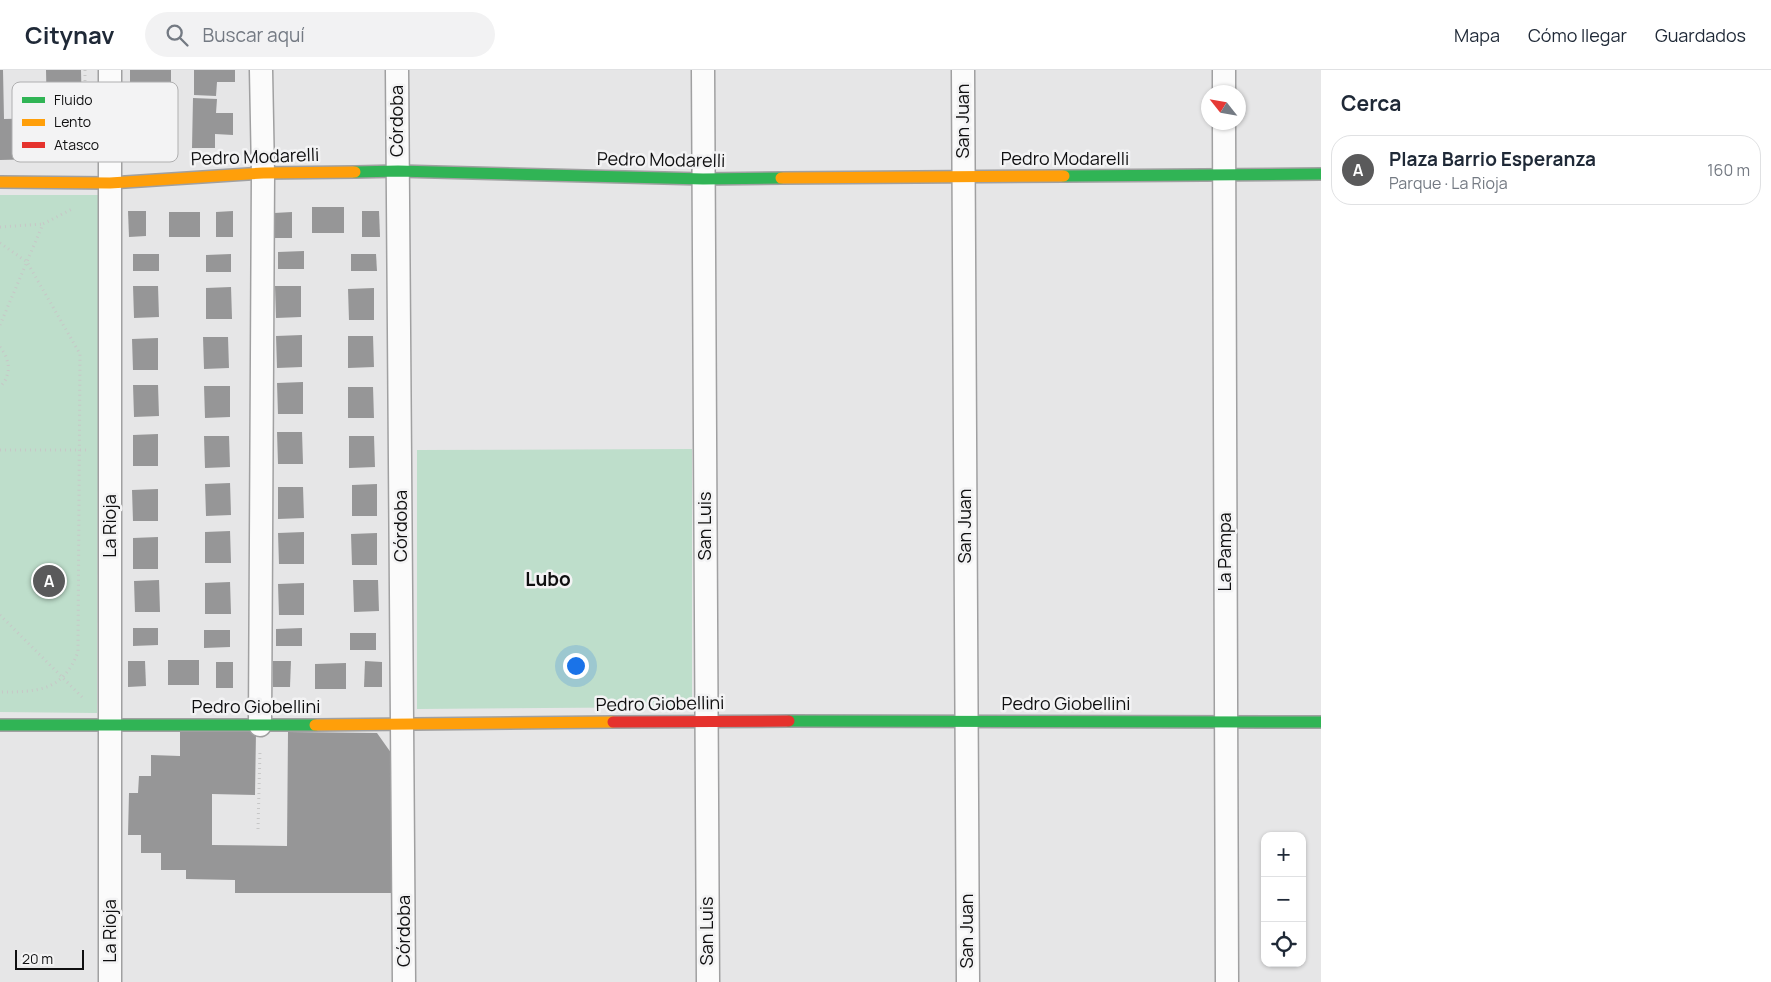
<!DOCTYPE html>
<html lang="es">
<head>
<meta charset="utf-8">
<style>
	:root { --surface:#fff; --page:#f2f2f3; --text:#1f2937; --muted:#747a83; --line:#e0e1e3; --accent:#5a5a5b }
	body { margin:0; font-family:Manrope,sans-serif; background:var(--page); color:var(--text) }
	.controls { position:absolute; right:15px; bottom:15px; display:grid; overflow:hidden; border-radius:10px; box-shadow:0 1px 4px #0004 }
	.controls button { width:45px; height:45px; display:grid; place-items:center; padding:0; border:0; border-bottom:1px solid var(--line); background:var(--surface); color:var(--text); font:25px sans-serif }
	.compass { position:absolute; left:1201px; top:15px; width:45px; height:45px; border-radius:50%; background:var(--surface); box-shadow:0 1px 4px #0004; rotate:301deg }
	.scale { position:absolute; left:15px; bottom:12px; width:69px; box-sizing:border-box; padding-left:5px; border:2px solid #0f0f10; border-top:0; font-size:14px; line-height:18px; white-space:nowrap; color:#0f0f10; -webkit-text-stroke:4px #f3f3f4; paint-order:stroke }
	.you { position:absolute; left:575px; top:595px; width:18px; height:18px; margin:-12px; border:4px solid #fff; border-radius:50%; background:#1a73e8; box-shadow:0 0 0 8px #1a73e833 }
	.badge { display:grid; place-items:center; width:32px; height:32px; border-radius:50%; background:var(--accent); color:#fff; font-size:16px; font-weight:700 }
	.pin { position:absolute; translate:-50% -50%; border:2px solid #fff; box-shadow:0 1px 5px #0006 }
	.list { margin:0; padding:0; list-style:none }
	h2 { display:flex; justify-content:space-between; align-items:center; height:65px; margin:0; padding:0 20px; font-size:21px }
	h2 small { font-size:16px; font-weight:400; color:var(--muted) }
	.list li { display:grid; grid-template-columns:32px 1fr auto; gap:15px; align-items:center; box-sizing:border-box; height:70px; margin:0 10px 10px; padding:0 10px; border:1px solid var(--line); border-radius:20px }
	.list b { display:block; font-size:19px; white-space:nowrap }
	.list p { margin:0; font-size:16px; white-space:nowrap; color:var(--muted) }
	.list em { font-size:16px; font-style:normal; color:var(--muted) }
	.icon { flex:none; width:28px; height:28px; fill:none; stroke:currentColor; stroke-width:2; stroke-linecap:round; stroke-linejoin:round }
	.map { position:relative; flex:none; width:1321px; height:912px; overflow:hidden }
	header { display:flex; align-items:center; gap:30px; box-sizing:border-box; height:70px; padding:0 25px; background:var(--surface); border-bottom:1px solid var(--line) }
	header strong { font-size:24px }
	nav { display:flex; gap:28px; margin-inline-start:auto; font-size:18px }
	.search { width:350px; height:45px; background:var(--page); display:flex; align-items:center; gap:12px; box-sizing:border-box; padding:0 18px; border-radius:28px; color:var(--muted); font-size:19px }
	main { display:flex }
	aside { flex:1; background:var(--surface) }
	.map>svg:first-child { display:block }
</style>
</head>
<body>
<header>
<strong>Citynav</strong>
<div class="search"><svg class="icon" aria-label="search" viewBox="0 0 24 24"><circle cx="10" cy="10" r="6"/><path d="M15 15l6 6"/></svg>Buscar aquí</div>
<nav><a>Mapa</a><a>Cómo llegar</a><a>Guardados</a></nav>
</header>
<main>
<div class="map">
<svg width="1321" height="912" viewBox="0 0 1321 912">
	<rect width="100%" height="100%" fill="#e6e6e7"/>
	<g fill="#bedecb">
		<polygon points="0,125 99,125 97,643 0,642"/>
		<polygon points="692,379 692,637 417,639 417,380"/>
	</g>
	<g fill="#969697">
		<polygon points="0,0 3,0 4,49 47,48 46,0 81,0 83,88 0,90"/>
		<polygon points="130,0 171,0 171,28 147,28 147,14 130,14"/>
		<polygon points="194,0 235,0 235,12 217,12 216,26 194,25"/>
		<polygon points="193,28 217,29 216,43 233,43 233,65 215,64 215,78 192,78"/>
		<rect x="312" y="137" width="32" height="26"/>
		<polygon points="128,141 146,141 146,166 129,167"/>
		<polygon points="233,141 233,167 216,167 216,142"/>
		<polygon points="362,141 379,141 380,167 362,167"/>
		<rect x="169" y="142" width="31" height="25"/>
		<polygon points="292,142 292,168 274,168 274,143"/>
		<polygon points="304,181 304,199 278,199 278,182"/>
		<rect x="133" y="184" width="26" height="17"/>
		<polygon points="231,184 231,202 206,202 206,185"/>
		<polygon points="351,184 376,184 377,201 351,201"/>
		<polygon points="133,216 158,216 159,247 134,248"/>
		<polygon points="275,216 301,216 301,247 276,248"/>
		<polygon points="231,217 232,249 206,249 206,218"/>
		<polygon points="374,218 374,250 349,250 348,219"/>
		<polygon points="302,265 302,297 277,298 276,266"/>
		<polygon points="348,266 373,266 374,297 348,298"/>
		<polygon points="203,267 228,267 229,298 204,299"/>
		<polygon points="158,268 158,300 133,300 132,269"/>
		<polygon points="303,312 303,344 278,344 277,313"/>
		<polygon points="133,315 158,315 159,346 134,347"/>
		<polygon points="204,316 230,316 230,347 205,348"/>
		<polygon points="348,317 373,317 374,348 348,348"/>
		<polygon points="277,362 302,362 303,394 278,394"/>
		<polygon points="158,364 158,396 133,396 133,365"/>
		<polygon points="204,366 229,366 230,397 205,398"/>
		<polygon points="349,366 374,366 375,397 349,398"/>
		<polygon points="230,413 231,445 206,446 205,414"/>
		<polygon points="377,414 377,446 352,446 352,415"/>
		<polygon points="278,417 303,417 304,448 278,449"/>
		<polygon points="158,419 158,451 133,451 132,420"/>
		<polygon points="230,461 231,493 205,493 205,462"/>
		<polygon points="304,462 304,494 279,494 278,463"/>
		<polygon points="377,463 377,495 352,495 351,464"/>
		<polygon points="158,467 158,499 133,499 133,468"/>
		<polygon points="159,510 160,542 135,542 134,511"/>
		<polygon points="353,510 378,510 379,541 354,542"/>
		<polygon points="230,512 231,544 205,544 205,513"/>
		<polygon points="304,513 304,545 279,545 278,514"/>
		<polygon points="133,558 158,558 158,575 133,576"/>
		<polygon points="302,558 302,576 276,576 276,559"/>
		<polygon points="204,560 230,560 230,577 204,578"/>
		<rect x="350" y="563" width="26" height="17"/>
		<rect x="168" y="590" width="31" height="25"/>
		<polygon points="128,591 145,591 146,616 128,617"/>
		<polygon points="273,591 291,591 290,617 273,617"/>
		<polygon points="365,591 382,592 382,617 364,617"/>
		<rect x="216" y="592" width="17" height="26"/>
		<polygon points="346,593 346,619 315,619 315,594"/>
		<polygon points="180,661 256,661 255,725 212,724 212,775 287,776 288,662 377,663 394,687 393,823 235,823 235,810 186,809 186,800 161,800 161,783 141,783 141,765 128,765 129,723 138,723 139,706 151,706 151,685 180,686"/>
	</g>
	<g fill="none" stroke-linecap="round" stroke-linejoin="round">
		<defs>
			<g id="street">
				<polyline points="110,0 110,912"/>
				<polyline points="397,0 404,912"/>
				<polyline points="703,0 708,912"/>
				<polyline points="963,0 968,912"/>
				<polyline points="1224,0 1224,22"/>
				<polyline points="1224,52 1227,912"/>
				<polyline points="260,655 263,103 261,0"/>
			</g>
			<g id="fast">
				<polyline points="355,102 398,101 703,109 781,108"/>
				<polyline points="1064,106 1321,104"/>
				<polyline points="789,651 1321,652"/>
				<polyline points="0,655 315,655"/>
			</g>
			<g id="slow">
				<polyline points="781,108 1064,106"/>
				<polyline points="0,112 110,113 263,103 355,102"/>
				<polyline points="315,655 613,652"/>
			</g>
			<polyline id="jam" points="613,652 789,651"/>
		</defs>
		<use href="#street" stroke="#a0a0a1" stroke-width="25"/>
		<use href="#fast" stroke="#a0a0a1" stroke-width="14"/>
		<use href="#slow" stroke="#a0a0a1" stroke-width="14"/>
		<use href="#jam" stroke="#a0a0a1" stroke-width="14"/>
		<g stroke="#c7c7c7" stroke-width="3" stroke-dasharray="1 4" stroke-linecap="butt">
			<polyline points="85,0 85,22"/>
			<polyline points="0,157 43,154"/>
			<path d="M 0,173 L 27,192 L 80,284 L 78,582 C 63,621 38,622 0,622"/>
			<polyline points="0,255 43,154 74,138"/>
			<path d="M 0,277 C 10,289 12,305 0,317"/>
			<polyline points="0,380 89,380"/>
			<polyline points="0,545 84,629"/>
			<polyline points="258,759 260,680"/>
		</g>
		<use href="#street" stroke="#fbfbfb" stroke-width="22"/>
		<use href="#fast" stroke="#30b455" stroke-width="11"/>
		<use href="#slow" stroke="#ff9f0a" stroke-width="11"/>
		<use href="#jam" stroke="#e5322d" stroke-width="11"/>
	</g>
	<g text-anchor="middle" stroke-width="5" stroke-linejoin="round" paint-order="stroke">
		<g font-size="18" fill="#0f0f10" stroke="#f3f3f4">
			<text transform="translate(397 51) rotate(-90)" y="6">Córdoba</text>
			<text transform="translate(963 51) rotate(-90)" y="6">San Juan</text>
			<text transform="translate(255 87) rotate(-2)" y="6">Pedro Modarelli</text>
			<text x="1065" y="95">Pedro Modarelli</text>
			<text transform="translate(661 90) rotate(1)" y="6">Pedro Modarelli</text>
			<text transform="translate(110 456) rotate(-90)" y="6">La Rioja</text>
			<text transform="translate(401 456) rotate(-90)" y="6">Córdoba</text>
			<text transform="translate(705 456) rotate(-90)" y="6">San Luis</text>
			<text transform="translate(965 456) rotate(-90)" y="6">San Juan</text>
			<text transform="translate(1225 482) rotate(-90)" y="6">La Pampa</text>
			<text transform="translate(660 634) rotate(-1)" y="6">Pedro Giobellini</text>
			<text x="1066" y="640">Pedro Giobellini</text>
			<text x="256" y="643">Pedro Giobellini</text>
			<text transform="translate(110 861) rotate(-90)" y="6">La Rioja</text>
			<text transform="translate(404 861) rotate(-90)" y="6">Córdoba</text>
			<text transform="translate(707 861) rotate(-90)" y="6">San Luis</text>
			<text transform="translate(967 861) rotate(-90)" y="6">San Juan</text>
		</g>
		<g font-size="19" font-weight="bold" fill="#0f0f10" stroke="#f3f3f4">
			<text x="548" y="516">Lubo</text>
		</g>
	</g>
	<rect x="12" y="12" width="166" height="80" rx="8" fill="#f3f3f4" stroke="#afafb0" stroke-width="1"/>
	<rect x="22" y="27" width="23" height="6" fill="#30b455"/>
	<rect x="22" y="49" width="23" height="7" fill="#ff9f0a"/>
	<rect x="22" y="72" width="23" height="6" fill="#e5322d"/>
	<g font-size="14" fill="#0f0f10">
		<text x="54" y="35">Fluido</text>
		<text x="54" y="57">Lento</text>
		<text x="54" y="80">Atasco</text>
	</g>
</svg>
<div class="controls">
<button>+</button>
<button>−</button>
<button><svg class="icon" aria-label="locate" viewBox="0 0 24 24"><circle cx="12" cy="12" r="6"/><path d="M12 2v4M12 18v4M2 12h4M18 12h4"/></svg></button>
</div>
<svg class="compass" viewBox="-18 -18 36 36"><path d="M0-13l5 13h-10z" fill="#e53935"/><path d="M0 13l5-13h-10z" fill="#747a83"/></svg>
<div class="scale">20 m</div>
<div class="you"></div>
<div class="pin badge" style="left:49px;top:511px">A</div>
</div>
<aside>
<h2>Cerca<small></small></h2>
<ul class="list">
<li><span class="badge">A</span><div><b>Plaza Barrio Esperanza</b><p>Parque · La Rioja</p></div><em>160 m</em></li>
</ul>
</aside>
</main>
</body>
</html>
